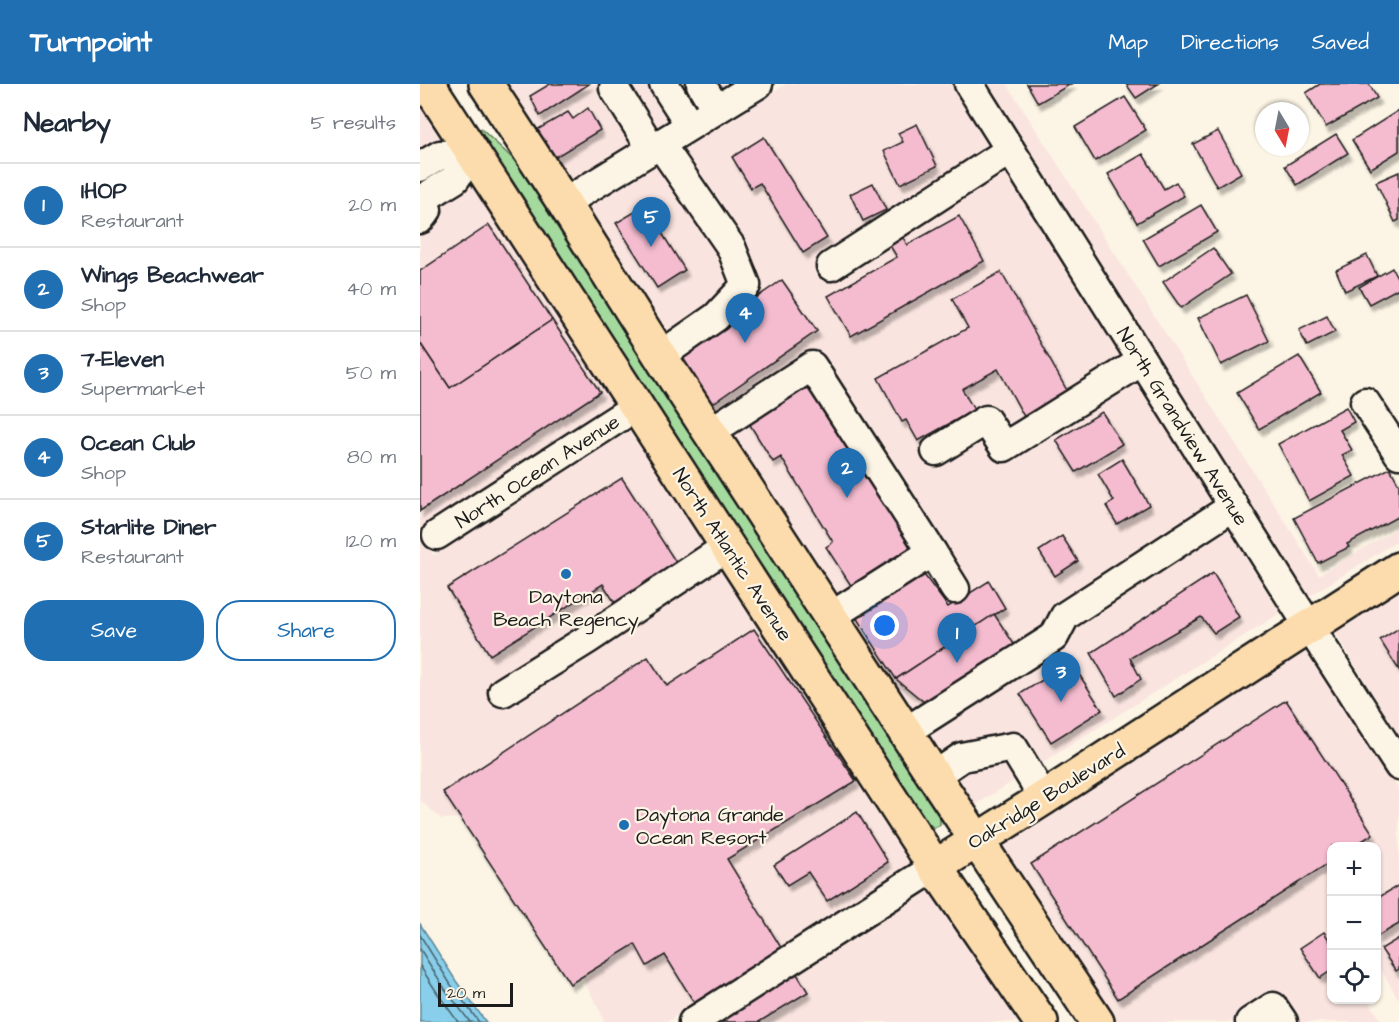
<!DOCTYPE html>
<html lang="en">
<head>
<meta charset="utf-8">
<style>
	:root { --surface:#fff; --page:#f6f6f7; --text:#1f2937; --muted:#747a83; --line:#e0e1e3; --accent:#1f6fb2 }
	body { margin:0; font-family:"Architects Daughter",sans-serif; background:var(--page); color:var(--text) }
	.controls { position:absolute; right:18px; bottom:18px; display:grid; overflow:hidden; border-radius:12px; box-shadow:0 2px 4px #0004 }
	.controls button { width:54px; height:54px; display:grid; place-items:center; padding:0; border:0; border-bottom:2px solid var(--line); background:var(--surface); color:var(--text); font:30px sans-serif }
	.compass { position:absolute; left:835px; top:18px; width:54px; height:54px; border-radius:50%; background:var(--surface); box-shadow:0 2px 4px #0004; rotate:170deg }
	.scale { position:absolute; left:18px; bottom:15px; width:75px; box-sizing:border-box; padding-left:6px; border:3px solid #1c1c1c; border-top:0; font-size:16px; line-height:21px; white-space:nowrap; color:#1c1c1c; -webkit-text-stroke:4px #fcf5e5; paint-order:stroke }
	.you { position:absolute; left:465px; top:542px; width:21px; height:21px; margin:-15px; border:4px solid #fff; border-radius:50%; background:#1a73e8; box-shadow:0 0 0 9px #1a73e833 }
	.badge { display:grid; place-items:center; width:39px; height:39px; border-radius:50%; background:var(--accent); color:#fff; font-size:20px; font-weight:700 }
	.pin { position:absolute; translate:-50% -50px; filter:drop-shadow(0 2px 3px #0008) }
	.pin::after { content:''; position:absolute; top:32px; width:21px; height:18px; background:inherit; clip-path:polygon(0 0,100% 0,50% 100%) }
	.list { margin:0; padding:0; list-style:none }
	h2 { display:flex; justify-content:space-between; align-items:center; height:78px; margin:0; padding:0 24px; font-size:26px }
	h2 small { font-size:20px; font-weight:400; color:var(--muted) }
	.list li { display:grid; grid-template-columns:39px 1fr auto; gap:18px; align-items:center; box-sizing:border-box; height:84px; padding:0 24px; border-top:2px solid var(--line) }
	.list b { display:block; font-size:22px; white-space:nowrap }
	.list p { margin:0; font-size:20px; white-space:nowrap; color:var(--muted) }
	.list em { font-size:20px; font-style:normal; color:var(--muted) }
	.actions { display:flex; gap:12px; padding:18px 24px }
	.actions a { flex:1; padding:14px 0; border:2px solid var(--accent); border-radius:24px; text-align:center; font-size:21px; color:var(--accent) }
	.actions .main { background:var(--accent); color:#fff }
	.icon { flex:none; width:33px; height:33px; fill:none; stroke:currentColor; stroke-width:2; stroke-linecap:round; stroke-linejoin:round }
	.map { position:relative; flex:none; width:979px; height:938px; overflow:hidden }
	header { display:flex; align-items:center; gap:36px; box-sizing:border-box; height:84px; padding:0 30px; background:var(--accent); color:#fff }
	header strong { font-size:28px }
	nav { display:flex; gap:33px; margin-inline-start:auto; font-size:21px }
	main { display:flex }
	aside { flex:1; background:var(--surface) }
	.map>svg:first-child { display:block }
</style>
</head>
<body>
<header>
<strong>Turnpoint</strong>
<nav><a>Map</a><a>Directions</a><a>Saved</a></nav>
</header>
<main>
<aside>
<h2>Nearby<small>5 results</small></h2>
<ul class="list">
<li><span class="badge">1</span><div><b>IHOP</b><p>Restaurant</p></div><em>20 m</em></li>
<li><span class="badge">2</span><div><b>Wings Beachwear</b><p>Shop</p></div><em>40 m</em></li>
<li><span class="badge">3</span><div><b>7-Eleven</b><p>Supermarket</p></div><em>50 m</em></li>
<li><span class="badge">4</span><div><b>Ocean Club</b><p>Shop</p></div><em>80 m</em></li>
<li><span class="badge">5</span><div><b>Starlite Diner</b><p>Restaurant</p></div><em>120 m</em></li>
</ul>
<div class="actions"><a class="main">Save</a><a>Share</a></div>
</aside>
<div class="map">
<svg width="979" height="938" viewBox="0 0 979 938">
	<defs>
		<filter id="shadow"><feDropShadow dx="3.5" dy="6" stdDeviation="1.5" flood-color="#0004"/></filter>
	</defs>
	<rect width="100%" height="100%" fill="#fcf5e5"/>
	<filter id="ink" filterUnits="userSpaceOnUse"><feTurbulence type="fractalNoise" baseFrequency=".0167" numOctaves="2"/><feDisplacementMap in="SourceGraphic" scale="12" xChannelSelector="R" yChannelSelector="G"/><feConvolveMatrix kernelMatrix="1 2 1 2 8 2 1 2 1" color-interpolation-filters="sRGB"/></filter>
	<g filter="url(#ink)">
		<g fill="#fae4df">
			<polygon points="82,0 310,0 148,100"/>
			<polygon points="366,0 533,0 860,529 554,722 256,273 163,125"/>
			<polygon points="565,0 587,0 899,491 979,443 979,456 888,513"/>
			<polygon points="0,12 199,317 0,445"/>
			<polygon points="214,342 498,780 247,938 184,938 180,927 140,853 43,734 21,735 0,716 0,447 13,471"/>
			<polygon points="979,506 979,652 914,547"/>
			<polygon points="886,562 979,706 979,916 957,879 956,762 912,762 912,916 948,916 962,938 693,938 576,762"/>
			<polygon points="514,804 605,938 301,938"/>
		</g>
		<polygon fill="#a4da9d" stroke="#607b5c" stroke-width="1.5" points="61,45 104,85 517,720 520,731 520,741 514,744 508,739 56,48"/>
		<polygon fill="#89cfeb" stroke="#5d8798" stroke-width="1.5" points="0,840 36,897 66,938 0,938"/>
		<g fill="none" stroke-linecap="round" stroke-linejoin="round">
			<g stroke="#48646f" stroke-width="1.5">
				<polyline points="0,851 31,901 59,938"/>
				<polyline points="0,865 25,905 50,938"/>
				<polyline points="0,882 18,910 38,938"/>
			</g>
		</g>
		<g fill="#f5bcd0" stroke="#1c1c1c" stroke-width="1.5" filter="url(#shadow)">
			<polygon points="130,0 169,0 120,32 110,12"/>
			<polygon points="607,0 651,0 618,19"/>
			<polygon points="706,0 738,0 716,14"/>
			<polygon points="900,0 949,0 957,14 906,43 886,9"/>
			<polygon points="705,13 726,46 675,77 655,43"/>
			<polygon points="168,24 180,46 132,75 115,47 148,28 153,35"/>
			<polygon points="979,26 979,67 950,85 932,56"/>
			<polygon points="497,40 517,82 480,100 464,67 483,58 478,49"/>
			<polygon points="798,47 821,89 797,103 773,60"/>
			<polygon points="916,50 928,69 877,101 865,82"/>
			<polygon points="344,53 407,154 383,169 340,99 331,104 312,73"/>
			<polygon points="723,70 744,105 756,98 764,112 717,139 688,90"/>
			<polygon points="979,88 979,136 975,138 956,98"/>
			<polygon points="453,99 466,126 443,137 430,110"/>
			<polygon points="781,121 797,148 739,182 723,155"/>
			<polygon points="225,122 265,186 237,204 196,139"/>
			<polygon points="539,132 564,177 431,252 408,212 477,173 467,157 481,149 487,161"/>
			<polygon points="69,141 132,236 30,304 0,259 0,187"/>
			<polygon points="793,164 811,190 761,224 743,198"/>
			<polygon points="947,171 957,192 925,207 916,186"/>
			<polygon points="972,184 979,197 979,204 949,220 939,203"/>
			<polygon points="581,188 650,312 606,336 578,285 542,305 554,326 498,357 486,336 482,338 458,294 548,244 532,215"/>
			<polygon points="362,196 397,247 289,322 253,271"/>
			<polygon points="826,211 849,257 801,281 778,234"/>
			<polygon points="907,232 915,248 887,262 879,246"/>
			<polygon points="132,236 180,308 0,427 0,259 30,304"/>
			<polygon points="879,272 901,308 839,345 817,309"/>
			<polygon points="379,303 397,308 491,450 488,473 434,506 406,463 413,458 361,373 353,378 327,336"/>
			<polygon points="926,323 934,338 920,346 932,366 922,371 934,392 889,417 858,360"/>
			<polygon points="682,328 702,360 656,388 636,356"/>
			<polygon points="702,375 729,421 697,440 686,422 694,417 678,390"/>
			<polygon points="970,384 979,401 979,432 927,460 929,463 898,479 874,434"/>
			<polygon points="202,394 257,480 195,519 183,500 70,571 27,504"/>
			<polygon points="642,452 658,477 635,492 619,467"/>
			<polygon points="499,484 528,523 569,497 585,524 476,595 432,527"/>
			<polygon points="793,489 819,533 794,549 781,533 710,574 721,595 696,612 671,569"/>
			<polygon points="574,530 596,563 509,622 476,595"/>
			<polygon points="979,544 979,586 960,556"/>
			<polygon points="334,545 436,697 307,775 388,908 339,938 286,938 245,871 227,882 215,860 150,900 23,708 228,573 247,602"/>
			<polygon points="651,578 682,626 631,658 600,610"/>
			<polygon points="866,616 953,750 934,762 912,762 912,777 698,915 611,780"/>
			<polygon points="437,728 468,778 407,817 388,788 367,801 354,781"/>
			<polygon points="979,801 979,840 956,853 956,815"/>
			<polygon points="904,848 912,860 912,886 900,894 880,864"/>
			<polygon points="979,854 979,885 976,887 961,865"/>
		</g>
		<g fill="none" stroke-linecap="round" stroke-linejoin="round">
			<defs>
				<g id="minor">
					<polyline points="244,0 270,41"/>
					<polyline points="281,0 296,25"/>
					<polyline points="549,0 871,514 979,682"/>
					<polyline points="194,4 232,65"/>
					<polyline points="240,60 311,163 326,201 296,233 240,272"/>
					<polyline points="0,83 20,71 52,69 35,95 4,114 7,126 0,135"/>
					<polyline points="144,119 338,0"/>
					<polyline points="411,182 590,66"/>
					<polyline points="945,318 979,370"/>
					<polyline points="290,348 392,282 512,468 410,533"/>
					<polyline points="516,367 566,336 584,363 722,277"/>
					<polyline points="17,451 217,322"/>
					<polyline points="512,468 535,505"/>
					<polyline points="83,608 168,555 308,462"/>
					<polyline points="485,648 634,553 645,532 814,422"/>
					<polyline points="514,692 542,673 593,663 624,714"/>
					<polyline points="273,938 515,783"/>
					<polyline points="830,938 853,923 863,938"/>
				</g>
				<g id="major">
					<polyline points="8,0 515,783 621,938"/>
					<polyline points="66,0 144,119 246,281 514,692 677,938"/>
					<polyline points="515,783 624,714 979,485"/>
				</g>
			</defs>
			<use href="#minor" stroke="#1c1c1c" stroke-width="33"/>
			<use href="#major" stroke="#1c1c1c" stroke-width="38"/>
			<use href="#minor" stroke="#fcf5e5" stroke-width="28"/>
			<use href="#major" stroke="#fcdcac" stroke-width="33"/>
		</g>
	</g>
	<g fill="#1f6fb2" stroke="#fcf5e5" stroke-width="2">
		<circle cx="146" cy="490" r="6"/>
		<circle cx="204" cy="741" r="6"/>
	</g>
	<g text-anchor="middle" stroke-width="4.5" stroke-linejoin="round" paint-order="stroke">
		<g font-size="20" fill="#1c1c1c" stroke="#fcf5e5">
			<text transform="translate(763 342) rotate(58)" y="7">North Grandview Avenue</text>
			<text transform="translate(117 387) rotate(-33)" y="7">North Ocean Avenue</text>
			<text transform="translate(313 470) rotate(57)" y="7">North Atlantic Avenue</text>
			<text transform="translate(626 712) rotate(-32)" y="7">Oakridge Boulevard</text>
		</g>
		<g font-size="20" fill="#1c1c1c" stroke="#fcf5e5">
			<text x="146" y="519">Daytona<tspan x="146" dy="23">Beach Regency</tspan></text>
			<text x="216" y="737" text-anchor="start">Daytona Grande<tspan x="216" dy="23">Ocean Resort</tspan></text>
		</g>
	</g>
</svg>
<div class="controls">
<button>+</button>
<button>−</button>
<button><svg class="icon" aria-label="locate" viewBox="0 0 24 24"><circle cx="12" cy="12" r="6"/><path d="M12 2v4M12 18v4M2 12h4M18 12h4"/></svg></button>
</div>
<svg class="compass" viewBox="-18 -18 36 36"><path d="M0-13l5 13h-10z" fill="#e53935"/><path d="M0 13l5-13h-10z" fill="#747a83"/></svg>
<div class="scale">20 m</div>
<div class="you"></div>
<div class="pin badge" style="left:537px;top:579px">1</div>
<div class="pin badge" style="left:427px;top:414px">2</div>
<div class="pin badge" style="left:641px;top:618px">3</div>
<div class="pin badge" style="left:325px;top:259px">4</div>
<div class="pin badge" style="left:231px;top:163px">5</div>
</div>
</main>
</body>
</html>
